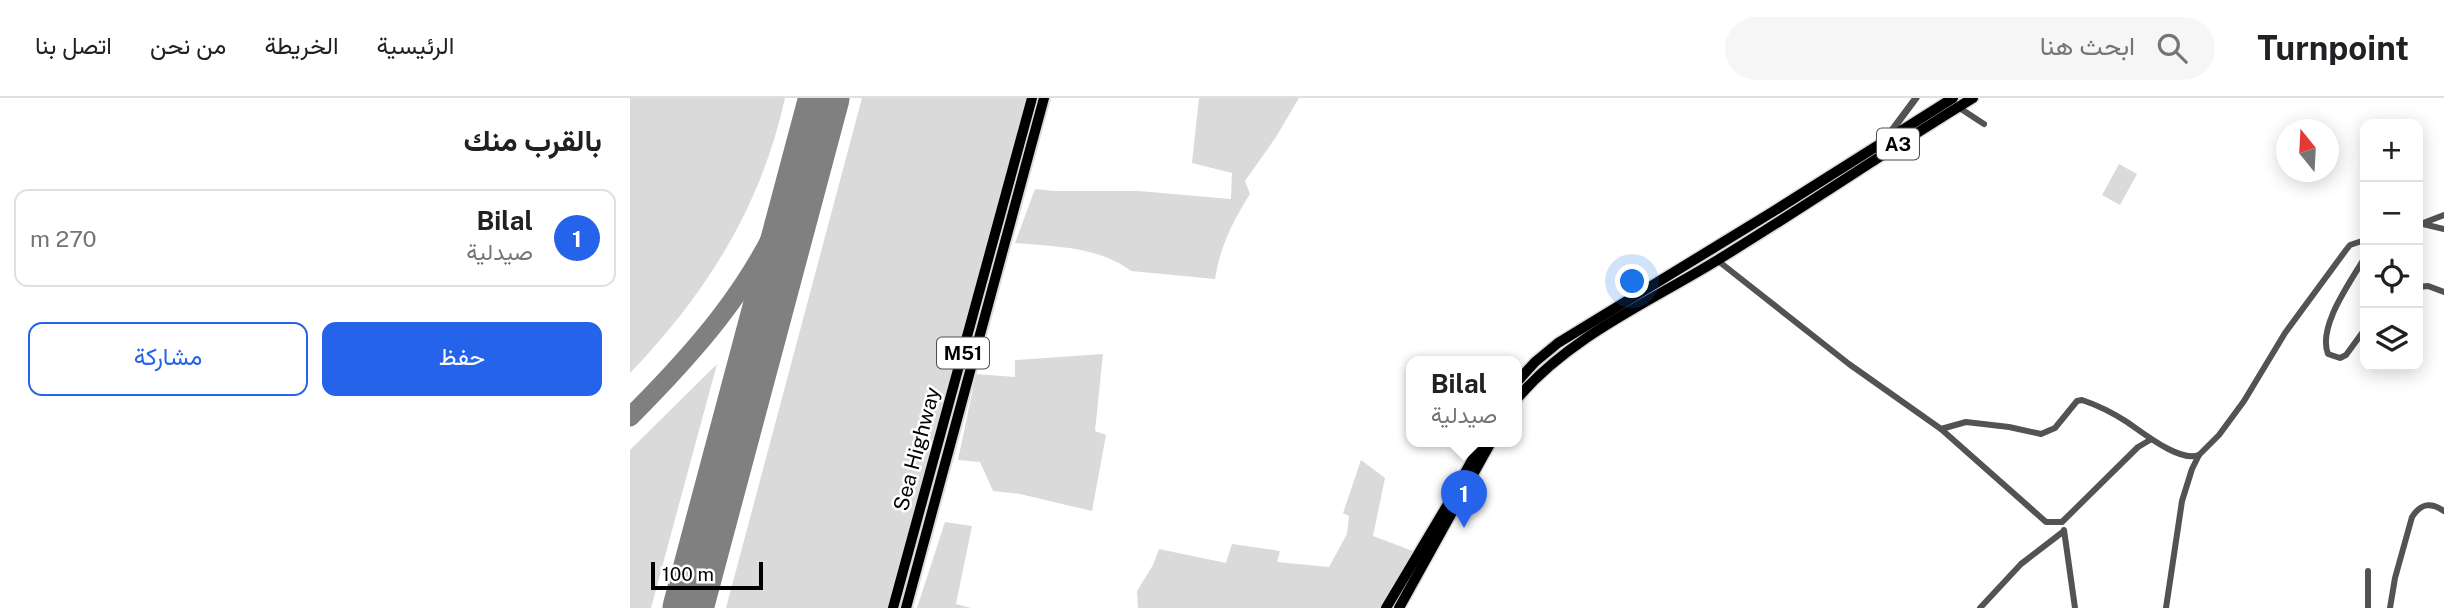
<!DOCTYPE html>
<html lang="ar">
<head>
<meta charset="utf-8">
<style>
	:root { --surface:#fff; --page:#f6f6f6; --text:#202124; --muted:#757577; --line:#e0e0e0; --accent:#2563eb }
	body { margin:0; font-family:"Public Sans",Vazirmatn,sans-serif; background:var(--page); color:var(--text); direction:rtl }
	.controls { position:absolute; right:21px; top:21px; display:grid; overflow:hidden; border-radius:14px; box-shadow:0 4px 18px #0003 }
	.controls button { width:63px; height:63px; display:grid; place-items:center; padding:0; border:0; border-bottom:2px solid var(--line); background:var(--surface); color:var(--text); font:35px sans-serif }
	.compass { position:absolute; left:1646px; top:21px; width:63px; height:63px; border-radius:50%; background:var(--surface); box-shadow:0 4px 18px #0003; rotate:342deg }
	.scale { position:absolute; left:21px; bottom:18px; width:112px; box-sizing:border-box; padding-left:7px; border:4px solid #000; border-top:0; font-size:19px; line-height:24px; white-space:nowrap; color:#000; -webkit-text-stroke:5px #fff; paint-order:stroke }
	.you { position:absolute; left:1003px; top:184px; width:24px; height:24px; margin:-18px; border:5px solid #fff; border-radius:50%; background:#1a73e8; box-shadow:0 0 0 10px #1a73e833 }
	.badge { display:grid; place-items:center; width:46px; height:46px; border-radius:50%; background:var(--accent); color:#fff; font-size:23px; font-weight:700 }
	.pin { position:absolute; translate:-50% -58px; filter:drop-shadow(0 2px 4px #0008) }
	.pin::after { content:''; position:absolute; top:37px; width:24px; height:21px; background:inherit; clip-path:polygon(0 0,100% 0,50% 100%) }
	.popup { position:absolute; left:776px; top:258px; width:116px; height:91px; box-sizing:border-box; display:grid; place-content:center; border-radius:14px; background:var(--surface); filter:drop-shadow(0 2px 5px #0005); font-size:23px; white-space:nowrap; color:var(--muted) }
	.popup b { font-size:26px; color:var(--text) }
	.popup::after { content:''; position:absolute; left:50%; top:100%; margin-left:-14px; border:14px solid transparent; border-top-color:var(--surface) }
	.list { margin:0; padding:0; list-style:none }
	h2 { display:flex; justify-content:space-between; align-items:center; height:91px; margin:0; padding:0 28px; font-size:30px }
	h2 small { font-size:23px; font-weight:400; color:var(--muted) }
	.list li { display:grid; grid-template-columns:46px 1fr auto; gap:21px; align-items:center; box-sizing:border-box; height:98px; margin:0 14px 14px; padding:0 14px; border:2px solid var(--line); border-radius:14px }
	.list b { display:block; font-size:26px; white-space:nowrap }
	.list p { margin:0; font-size:23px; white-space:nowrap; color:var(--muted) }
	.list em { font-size:23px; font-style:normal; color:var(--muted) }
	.actions { display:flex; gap:14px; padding:21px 28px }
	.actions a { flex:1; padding:16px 0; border:2px solid var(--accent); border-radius:14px; text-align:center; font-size:24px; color:var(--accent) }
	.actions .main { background:var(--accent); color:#fff }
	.icon { flex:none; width:38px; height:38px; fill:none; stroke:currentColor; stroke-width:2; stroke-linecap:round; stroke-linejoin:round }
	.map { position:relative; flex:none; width:1814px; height:510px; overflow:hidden; direction:ltr }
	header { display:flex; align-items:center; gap:42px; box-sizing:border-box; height:98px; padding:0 35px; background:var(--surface); border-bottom:2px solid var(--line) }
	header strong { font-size:33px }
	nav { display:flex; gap:38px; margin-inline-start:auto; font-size:24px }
	.search { width:490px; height:63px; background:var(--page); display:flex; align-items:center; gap:18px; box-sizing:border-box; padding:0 24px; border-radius:38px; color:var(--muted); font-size:26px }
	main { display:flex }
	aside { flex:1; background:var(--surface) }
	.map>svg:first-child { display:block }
</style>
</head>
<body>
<header>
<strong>Turnpoint</strong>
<div class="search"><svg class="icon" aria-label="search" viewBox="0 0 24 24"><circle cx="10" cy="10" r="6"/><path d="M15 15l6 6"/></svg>ابحث هنا</div>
<nav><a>الرئيسية</a><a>الخريطة</a><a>من نحن</a><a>اتصل بنا</a></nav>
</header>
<main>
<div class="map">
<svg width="1814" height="510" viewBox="0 0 1814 510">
	<rect width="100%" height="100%" fill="#fff"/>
	<g fill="#dadada">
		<path d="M 0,0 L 155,0 C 131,109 76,196 0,275 Z"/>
		<polygon points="232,0 402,0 265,510 96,510"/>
		<path d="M 569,0 L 669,0 L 646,39 L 615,83 L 620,96 C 603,123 590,149 585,181 L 501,173 C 468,148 425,149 385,145 L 405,91 L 425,93 L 509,93 L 601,101 L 602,75 L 562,65 Z"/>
		<polygon points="1489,66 1507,76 1490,107 1472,97"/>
		<polygon points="473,256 465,333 476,337 462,413 390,396 363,393 350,364 328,362 346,276 385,279 385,262"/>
		<polygon points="87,266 21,510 0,510 0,352"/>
		<polygon points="731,362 755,380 743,438 783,453 802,463 769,510 508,510 507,493 523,467 529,451 596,465 602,446 650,453 647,464 699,469 717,436 719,418 713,415"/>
		<polygon points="315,424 342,428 326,506 341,510 287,510"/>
	</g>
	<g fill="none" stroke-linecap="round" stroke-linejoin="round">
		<path stroke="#808080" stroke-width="19" d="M 0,319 C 63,256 125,187 158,102 C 170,70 178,37 192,6"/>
		<polyline stroke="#808080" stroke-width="51" points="58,510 194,0"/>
		<defs>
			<g id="trunk">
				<polyline points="886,285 905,264 928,245 1144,113 1323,0"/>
				<path d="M 886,302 C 937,240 1019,204 1086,163 C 1173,110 1256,53 1343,0"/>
				<polyline points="756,510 818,406 852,344"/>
				<polyline points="769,510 861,344"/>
			</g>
			<g id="motorway">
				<polyline points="263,510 402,0"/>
				<polyline points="276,510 414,0"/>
			</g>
		</defs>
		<use href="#trunk" stroke="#dbdbdb" stroke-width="13"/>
		<use href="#motorway" stroke="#dbdbdb" stroke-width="14"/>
		<g stroke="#535353" stroke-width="6">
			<polyline points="1328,9 1354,26"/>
			<polyline points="1793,126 1814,131"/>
			<polyline points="1788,127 1814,117"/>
			<path d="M 1735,159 C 1722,182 1687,228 1698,256 L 1710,260 L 1716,257 L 1735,231"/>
			<polyline points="1087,162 1219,266 1311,331 1416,424 1432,424 1508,349 1520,342"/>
			<polyline points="1788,189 1798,188 1814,194"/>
			<path d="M 1311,331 L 1336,324 L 1379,329 L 1411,336 L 1425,330 L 1447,303 L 1452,302 C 1467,307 1483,315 1497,324 C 1512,334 1550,365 1569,357"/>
			<polyline points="1434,432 1445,510"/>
			<polyline points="1350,510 1391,466 1434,433"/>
			<polyline points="1536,510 1552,403 1562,371 1569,357 1589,337 1614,303 1655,235 1716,152 1720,147 1735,142"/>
			<polyline points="1738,510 1738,473"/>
			<path d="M 1760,510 L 1765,480 L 1782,419 C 1791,405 1801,404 1814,413"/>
		</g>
		<polyline stroke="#535353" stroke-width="7" points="1257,39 1286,0"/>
		<use href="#trunk" stroke="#000" stroke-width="10"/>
		<use href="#motorway" stroke="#000" stroke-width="10"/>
	</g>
	<g text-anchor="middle" stroke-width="5" stroke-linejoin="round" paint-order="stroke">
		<g fill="#fff" stroke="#4c4c4c" stroke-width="2">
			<rect x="1247" y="30.5" width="42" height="31" rx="5"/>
			<rect x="307" y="239.5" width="52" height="31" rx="5"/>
		</g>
		<g font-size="19" font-weight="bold" fill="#000">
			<text x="1268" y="53">A3</text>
			<text x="333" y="262">M51</text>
		</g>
		<g font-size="21" fill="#000" stroke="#fff">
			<text transform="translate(287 351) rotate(-75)" y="7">Sea Highway</text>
		</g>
	</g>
</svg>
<div class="controls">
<button>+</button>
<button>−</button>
<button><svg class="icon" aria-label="locate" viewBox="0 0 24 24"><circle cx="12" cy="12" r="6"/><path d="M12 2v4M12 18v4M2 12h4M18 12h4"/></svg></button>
<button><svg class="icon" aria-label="layers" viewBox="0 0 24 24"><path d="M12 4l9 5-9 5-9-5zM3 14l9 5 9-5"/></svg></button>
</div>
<svg class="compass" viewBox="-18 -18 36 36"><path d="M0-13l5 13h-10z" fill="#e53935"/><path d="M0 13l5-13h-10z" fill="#757577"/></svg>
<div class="scale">100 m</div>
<div class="you"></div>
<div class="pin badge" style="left:834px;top:430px">1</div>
<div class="popup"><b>Bilal</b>صيدلية</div>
</div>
<aside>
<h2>بالقرب منك<small></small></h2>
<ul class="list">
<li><span class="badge">1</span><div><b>Bilal</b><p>صيدلية</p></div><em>270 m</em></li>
</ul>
<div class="actions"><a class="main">حفظ</a><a>مشاركة</a></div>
</aside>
</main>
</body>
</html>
